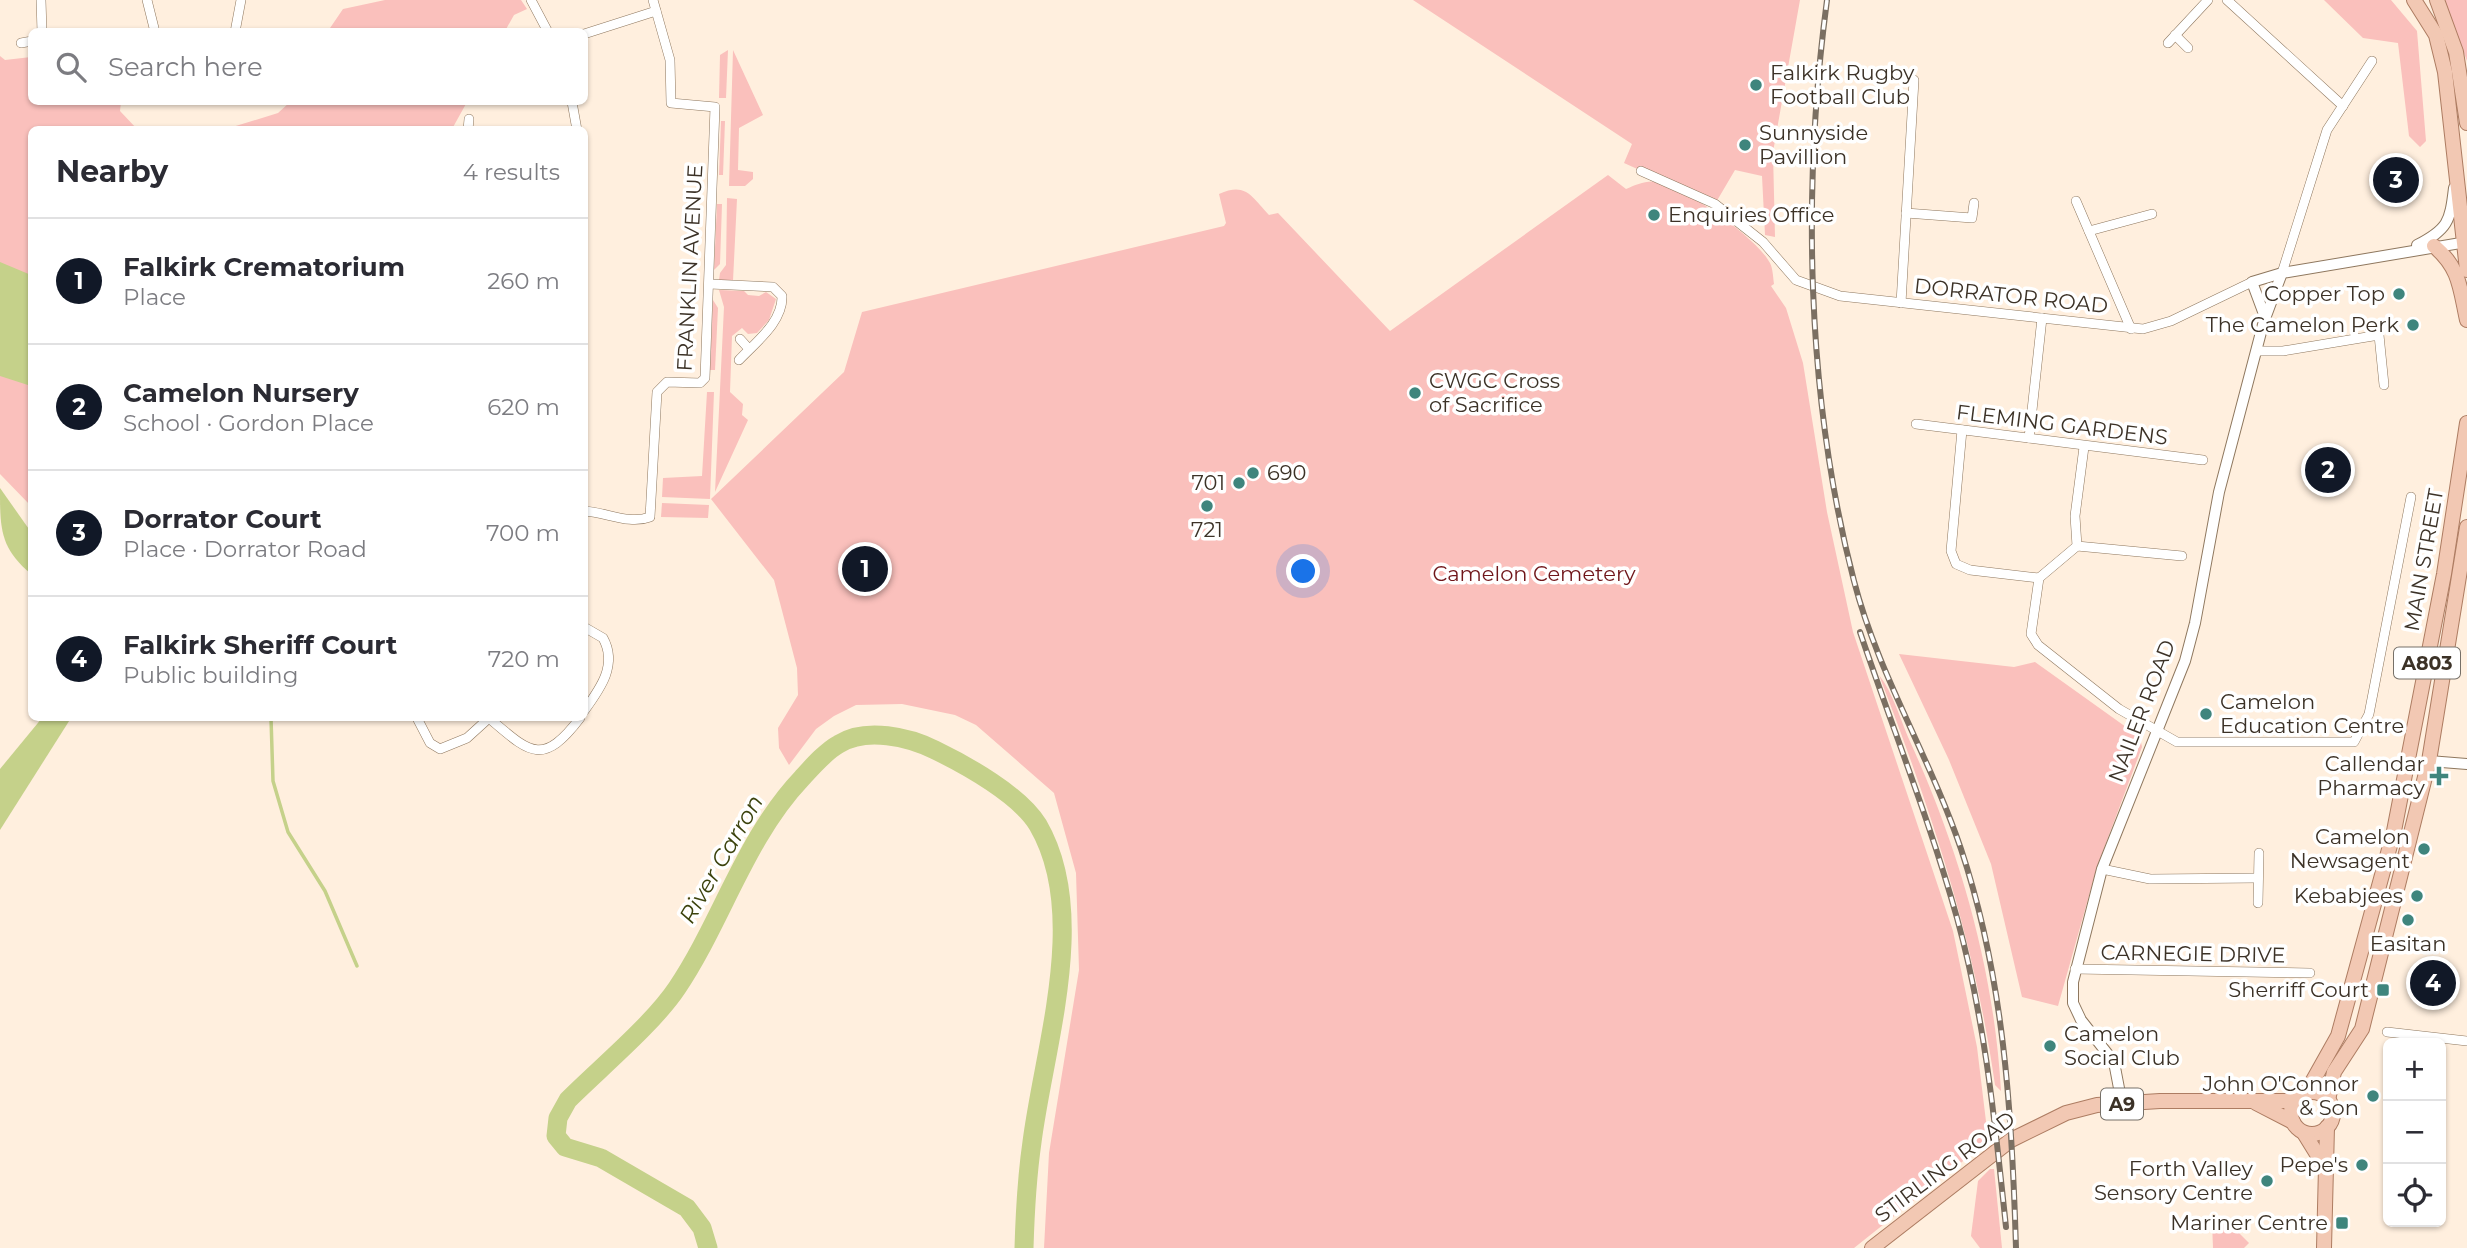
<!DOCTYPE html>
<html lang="en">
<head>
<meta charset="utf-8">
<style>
	:root { --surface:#fff; --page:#f2f2f3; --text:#2b2b33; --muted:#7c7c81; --line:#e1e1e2; --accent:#111827 }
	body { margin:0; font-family:Montserrat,sans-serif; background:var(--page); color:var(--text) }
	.controls { position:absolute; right:21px; bottom:21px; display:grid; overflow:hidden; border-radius:10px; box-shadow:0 2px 5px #0004 }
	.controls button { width:63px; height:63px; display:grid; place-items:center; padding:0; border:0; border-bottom:2px solid var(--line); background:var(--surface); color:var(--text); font:35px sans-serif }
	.you { position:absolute; left:1304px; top:572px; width:24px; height:24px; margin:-18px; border:5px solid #fff; border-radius:50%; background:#1a73e8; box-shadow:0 0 0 10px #1a73e833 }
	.badge { display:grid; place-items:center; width:46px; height:46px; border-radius:50%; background:var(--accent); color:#fff; font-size:23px; font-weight:700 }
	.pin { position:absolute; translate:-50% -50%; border:4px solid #fff; box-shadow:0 2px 7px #0006 }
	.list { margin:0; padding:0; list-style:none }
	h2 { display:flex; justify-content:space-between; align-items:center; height:91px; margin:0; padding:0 28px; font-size:30px }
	h2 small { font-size:23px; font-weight:400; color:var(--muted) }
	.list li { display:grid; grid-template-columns:46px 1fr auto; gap:21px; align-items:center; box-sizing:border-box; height:126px; padding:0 28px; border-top:2px solid var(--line) }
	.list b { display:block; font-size:26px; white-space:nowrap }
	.list p { margin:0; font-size:23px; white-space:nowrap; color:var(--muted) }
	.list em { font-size:23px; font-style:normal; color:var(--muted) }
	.icon { flex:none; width:38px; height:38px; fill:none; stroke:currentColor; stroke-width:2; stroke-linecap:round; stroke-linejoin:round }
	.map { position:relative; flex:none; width:2467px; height:1248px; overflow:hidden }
	.search { position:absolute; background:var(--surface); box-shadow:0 2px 5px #0004; left:28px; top:28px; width:560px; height:77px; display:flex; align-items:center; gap:18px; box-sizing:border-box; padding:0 24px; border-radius:10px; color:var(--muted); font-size:26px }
	.panel { position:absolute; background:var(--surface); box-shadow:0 2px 5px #0004; left:28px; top:126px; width:560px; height:595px; border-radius:10px }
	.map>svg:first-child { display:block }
</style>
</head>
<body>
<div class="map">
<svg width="2467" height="1248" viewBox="0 0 2467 1248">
	<rect width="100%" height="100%" fill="#ffefde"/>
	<g fill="#fac0bc">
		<polygon points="385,0 521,0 527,9 514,15 505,31 328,31 343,9"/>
		<polygon points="1413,0 1800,0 1773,152 1775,237 1765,235 1762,176 1735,170 1715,204 1624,163 1632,144"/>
		<polygon points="2324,0 2391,0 2417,31 2426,141 2420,147 2409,136 2398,43 2363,38"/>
		<polygon points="2443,0 2467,0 2467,61"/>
		<polygon points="728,50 726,98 719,98 720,55"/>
		<polygon points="733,50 763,115 739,128 738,170 753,172 753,179 745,186 729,186"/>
		<polygon points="0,56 5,60 31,57 32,102 121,102 120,111 137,129 172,129 32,130 31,506 0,474"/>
		<polygon points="290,102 467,102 452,129 226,129 278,113"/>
		<polygon points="721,121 725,121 723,175 719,175"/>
		<path d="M 1608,175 L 1626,189 C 1636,185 1646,180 1657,182 C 1686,188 1756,237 1770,263 C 1773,269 1773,277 1774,284 L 1771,286 L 1786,308 L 1803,363 L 1827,512 L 1853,632 L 1953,931 L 1977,1047 L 1988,1138 L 1981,1143 L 1982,1146 L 1854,1248 L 1044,1248 L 1049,1153 L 1079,970 L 1076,873 L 1054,793 L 976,725 L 955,715 L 902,704 L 856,705 L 834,716 L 816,729 L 789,765 L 779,748 L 778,728 L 798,695 L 797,668 L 774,580 L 711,499 L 844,372 L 862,312 L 1224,226 L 1226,223 L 1219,194 C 1246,182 1251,196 1269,215 L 1278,213 L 1390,331 Z"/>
		<polygon points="727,198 737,199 733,281 719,280 720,273 726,265"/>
		<polygon points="717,204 722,204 720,264 714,270"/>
		<polygon points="719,290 744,291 748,295 759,296 766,292 776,299 769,320 757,333 748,334 742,328 732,336 730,392 743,404 742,415 748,420 715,492 724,307"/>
		<polygon points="713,300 718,308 715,370 710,370"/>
		<polygon points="707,392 714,392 710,499 662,497 663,478 702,476"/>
		<polygon points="662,503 709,505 708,518 661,517"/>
		<polygon points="1899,654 2014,667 2035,662 2140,737 2142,747 2097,867 2058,1006 2022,997 1991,864 1949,760"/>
		<path d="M 1879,675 C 1892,691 1900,718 1908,737 C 1959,848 1994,968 2001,1091 L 1995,1085 C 1974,938 1932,813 1879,675 Z"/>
		<polygon points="1990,1169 1994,1169 2002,1248 1980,1248 1971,1236 1978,1181"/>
		<polygon points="2212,1222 2228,1222 2249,1243 2244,1248 2213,1248"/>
	</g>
	<g fill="#c5d18a">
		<polygon points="0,262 31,275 31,386 0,376"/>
		<path d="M 0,488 L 31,532 L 31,574 C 0,548 0,529 0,488 Z"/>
		<polygon points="42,718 71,718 0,830 0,769"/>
	</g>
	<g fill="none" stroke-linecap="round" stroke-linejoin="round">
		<polyline stroke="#c5d18a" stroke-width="3.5" points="271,718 273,781 288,832 325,891 357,966"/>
		<path stroke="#c5d18a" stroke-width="19" d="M 708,1248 L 702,1228 L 687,1208 L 601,1158 L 565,1147 L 556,1136 L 558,1118 L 568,1100 C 599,1069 653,1024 677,988 C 722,921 745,838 802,778 C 812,767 826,751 839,744 C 866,727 909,737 935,750 C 966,765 1020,795 1038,825 C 1090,914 1044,1047 1032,1142 C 1027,1177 1025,1213 1024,1248"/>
		<defs>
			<g id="minor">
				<polyline points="41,0 42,32"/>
				<polyline points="147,0 155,32"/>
				<polyline points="531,0 548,32"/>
				<polyline points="2227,0 2343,106"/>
				<polyline points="235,32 241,0"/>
				<polyline points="584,34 656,11"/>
				<polyline points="2175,35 2188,48"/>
				<polyline points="21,43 32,41"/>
				<polyline points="2168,43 2208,0"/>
				<polyline points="572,102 577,130"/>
				<polyline points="468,130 469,119"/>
				<polyline points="1641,171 1715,204 1763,242 1796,280 1840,296 2143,329 2171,321 2252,282"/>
				<polyline points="2076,201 2131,329"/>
				<polyline points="1906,213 1972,218 1974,203"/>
				<polyline points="2089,231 2152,214"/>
				<polyline points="2282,273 2327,130 2372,61"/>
				<path d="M 710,284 L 773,287 L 782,296 C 783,322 756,342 739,360"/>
				<polyline points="1901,303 1914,80"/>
				<polyline points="740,339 749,349"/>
				<polyline points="2258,351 2283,351 2379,335 2384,385"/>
				<polyline points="1916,424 2203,460"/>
				<polyline points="1962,430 1951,551 1956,564 1970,570 2039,578 2077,546 2075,516 2084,447"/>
				<polyline points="2029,438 2042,318"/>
				<path d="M 584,511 C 606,512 629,525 650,517 L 657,392 L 667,382 L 700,383 L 705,378 L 715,107 L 671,103 L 670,60 L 653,0"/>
				<polyline points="2077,546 2182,556"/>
				<polyline points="2039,578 2031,634 2038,645 2119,709 2177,742 2354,742 2369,714 2411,497"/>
				<path d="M 584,627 L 603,638 C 618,665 600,689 584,711"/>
				<path d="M 417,718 L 430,743 L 440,749 L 467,738 L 489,718 C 529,752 542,768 580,718"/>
				<polyline points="2102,869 2150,879 2258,878"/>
				<polyline points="2258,903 2259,853"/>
				<polyline points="2075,969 2310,973"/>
				<polyline points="2387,1032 2467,1041"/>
			</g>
			<g id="tertiary">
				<path d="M 2417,245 C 2448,229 2450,222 2454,188"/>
				<polyline points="2266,316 2282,273"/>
				<polyline points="2429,761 2467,764"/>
				<polyline points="2122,1104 2114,1062 2081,1020 2073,1003 2073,982 2102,869 2185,661 2195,623 2219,492 2265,317 2252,282 2282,273 2467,242"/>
			</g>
			<g id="primary">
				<polyline points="2414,0 2436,35 2445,72 2467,270"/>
				<polyline points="2437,0 2456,52 2467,123"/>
				<path d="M 2434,246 C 2460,268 2460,288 2467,320"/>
				<circle cx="2312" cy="1113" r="21"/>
				<polyline points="2306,1093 2338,1036 2394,831 2444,574 2467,423"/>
				<polyline points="2328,1100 2334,1072 2362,1029 2429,761 2467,527"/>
				<polyline points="2256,1103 2293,1122"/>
				<polyline points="2304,1133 2325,1167"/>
				<polyline points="1872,1248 2011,1140 2066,1113 2097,1105 2160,1101 2294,1101"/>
				<polyline points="2324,1248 2327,1127"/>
			</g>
		</defs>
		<use href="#minor" stroke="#8e775e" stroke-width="10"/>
		<use href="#tertiary" stroke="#8e775e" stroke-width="12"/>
		<use href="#primary" stroke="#ad7c62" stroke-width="16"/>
		<use href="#minor" stroke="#fff" stroke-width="9"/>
		<use href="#tertiary" stroke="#fff" stroke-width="10"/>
		<use href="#primary" stroke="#f2c8b3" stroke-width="14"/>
		<defs>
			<g id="rail">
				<path d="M 1827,0 C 1802,188 1806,397 1854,581 C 1878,674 1930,757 1961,849 C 2004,978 2012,1112 2016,1248"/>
				<path d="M 1860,632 C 1892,727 1930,821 1957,918 C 1985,1019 1995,1123 2006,1227"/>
			</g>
		</defs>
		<use href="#rail" stroke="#7b6f62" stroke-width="6"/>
		<use href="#rail" stroke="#fff" stroke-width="3.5" stroke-dasharray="10" stroke-linecap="butt"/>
	</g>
	<g fill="#3f857d" stroke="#fff" stroke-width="2.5">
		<circle cx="1756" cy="85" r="7"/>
		<circle cx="1745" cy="145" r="7"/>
		<circle cx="1654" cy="215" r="7"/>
		<circle cx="2399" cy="294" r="7"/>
		<circle cx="2413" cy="325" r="7"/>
		<circle cx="1415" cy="393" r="7"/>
		<circle cx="1253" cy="473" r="7"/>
		<circle cx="1239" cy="483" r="7"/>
		<circle cx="1207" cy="506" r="7"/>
		<circle cx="2206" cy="714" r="7"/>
		<path d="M2435.5 765.5h7v7h7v7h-7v7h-7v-7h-7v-7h7z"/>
		<circle cx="2424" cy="849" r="7"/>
		<circle cx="2417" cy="896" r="7"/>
		<circle cx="2408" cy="920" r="7"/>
		<rect x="2376" y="983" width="14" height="14" rx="3.5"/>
		<circle cx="2050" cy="1046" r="7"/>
		<circle cx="2373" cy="1096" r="7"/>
		<circle cx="2362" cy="1165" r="7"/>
		<circle cx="2267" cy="1181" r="7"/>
		<rect x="2335" y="1216" width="14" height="14" rx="3.5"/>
	</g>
	<g text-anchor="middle" stroke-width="7" stroke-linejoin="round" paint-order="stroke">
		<g fill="#fff" stroke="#767068" stroke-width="2">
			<rect x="2394" y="647.5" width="66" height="31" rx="5"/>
			<rect x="2101" y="1088.5" width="42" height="31" rx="5"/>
		</g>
		<g font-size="19" font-weight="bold" fill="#3c3227">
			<text x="2427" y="670">A803</text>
			<text x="2122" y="1111">A9</text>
		</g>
		<g font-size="21" fill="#3c3227" stroke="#fff" text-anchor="end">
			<text x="1770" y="80" text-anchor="start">Falkirk Rugby<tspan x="1770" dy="24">Football Club</tspan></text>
			<text x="1759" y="140" text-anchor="start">Sunnyside<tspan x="1759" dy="24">Pavillion</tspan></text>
			<text x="1668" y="222" text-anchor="start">Enquiries Office</text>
			<text x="2385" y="301">Copper Top</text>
			<text x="2399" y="332">The Camelon Perk</text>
			<text x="1429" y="388" text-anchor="start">CWGC Cross<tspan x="1429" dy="24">of Sacrifice</tspan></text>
			<text x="1267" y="480" text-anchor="start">690</text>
			<text x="1225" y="490">701</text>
			<text x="1207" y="537" text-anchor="middle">721</text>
			<text x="2220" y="709" text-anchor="start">Camelon<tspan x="2220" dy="24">Education Centre</tspan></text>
			<text x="2425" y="771">Callendar<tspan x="2425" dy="24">Pharmacy</tspan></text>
			<text x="2410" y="844">Camelon<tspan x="2410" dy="24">Newsagent</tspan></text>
			<text x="2403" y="903">Kebabjees</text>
			<text x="2408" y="951" text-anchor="middle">Easitan</text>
			<text x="2369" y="997">Sherriff Court</text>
			<text x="2064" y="1041" text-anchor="start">Camelon<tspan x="2064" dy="24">Social Club</tspan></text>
			<text x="2359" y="1091">John O'Connor<tspan x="2359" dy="24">&amp; Son</tspan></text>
			<text x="2348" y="1172">Pepe's</text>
			<text x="2253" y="1176">Forth Valley<tspan x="2253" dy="24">Sensory Centre</tspan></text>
			<text x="2328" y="1230">Mariner Centre</text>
		</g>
		<g font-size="21" fill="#3c3227" stroke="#fff">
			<text transform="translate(690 268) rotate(-87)" y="7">FRANKLIN AVENUE</text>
			<text transform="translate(2011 296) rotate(6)" y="7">DORRATOR ROAD</text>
			<text transform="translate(2062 425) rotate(7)" y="7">FLEMING GARDENS</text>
			<text transform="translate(2424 560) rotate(-80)" y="7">MAIN STREET</text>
			<text transform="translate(2142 711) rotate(-69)" y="7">NAILER ROAD</text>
			<text transform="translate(2193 954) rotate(1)" y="7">CARNEGIE DRIVE</text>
			<text transform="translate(1945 1167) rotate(-37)" y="7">STIRLING ROAD</text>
		</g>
		<g font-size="21" fill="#70161a" stroke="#fff">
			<text x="1534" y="581">Camelon Cemetery</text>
		</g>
		<g font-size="23" font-style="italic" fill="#3c430d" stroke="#fff">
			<text transform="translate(721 859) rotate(-60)" y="8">River Carron</text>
		</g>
	</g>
</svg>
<div class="controls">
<button>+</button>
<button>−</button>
<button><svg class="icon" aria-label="locate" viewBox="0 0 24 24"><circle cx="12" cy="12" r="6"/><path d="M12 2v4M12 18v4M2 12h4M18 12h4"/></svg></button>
</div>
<div class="you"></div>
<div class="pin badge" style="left:865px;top:569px">1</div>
<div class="pin badge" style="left:2328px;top:470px">2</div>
<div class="pin badge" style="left:2396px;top:180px">3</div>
<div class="pin badge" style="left:2433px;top:983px">4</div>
<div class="search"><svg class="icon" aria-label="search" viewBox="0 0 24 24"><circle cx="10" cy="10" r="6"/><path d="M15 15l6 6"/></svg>Search here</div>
<section class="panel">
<h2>Nearby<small>4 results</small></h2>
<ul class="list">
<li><span class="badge">1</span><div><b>Falkirk Crematorium</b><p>Place</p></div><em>260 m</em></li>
<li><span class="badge">2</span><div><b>Camelon Nursery</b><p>School · Gordon Place</p></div><em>620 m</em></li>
<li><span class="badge">3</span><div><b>Dorrator Court</b><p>Place · Dorrator Road</p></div><em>700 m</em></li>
<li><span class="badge">4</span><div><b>Falkirk Sheriff Court</b><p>Public building</p></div><em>720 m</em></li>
</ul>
</section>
</div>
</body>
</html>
